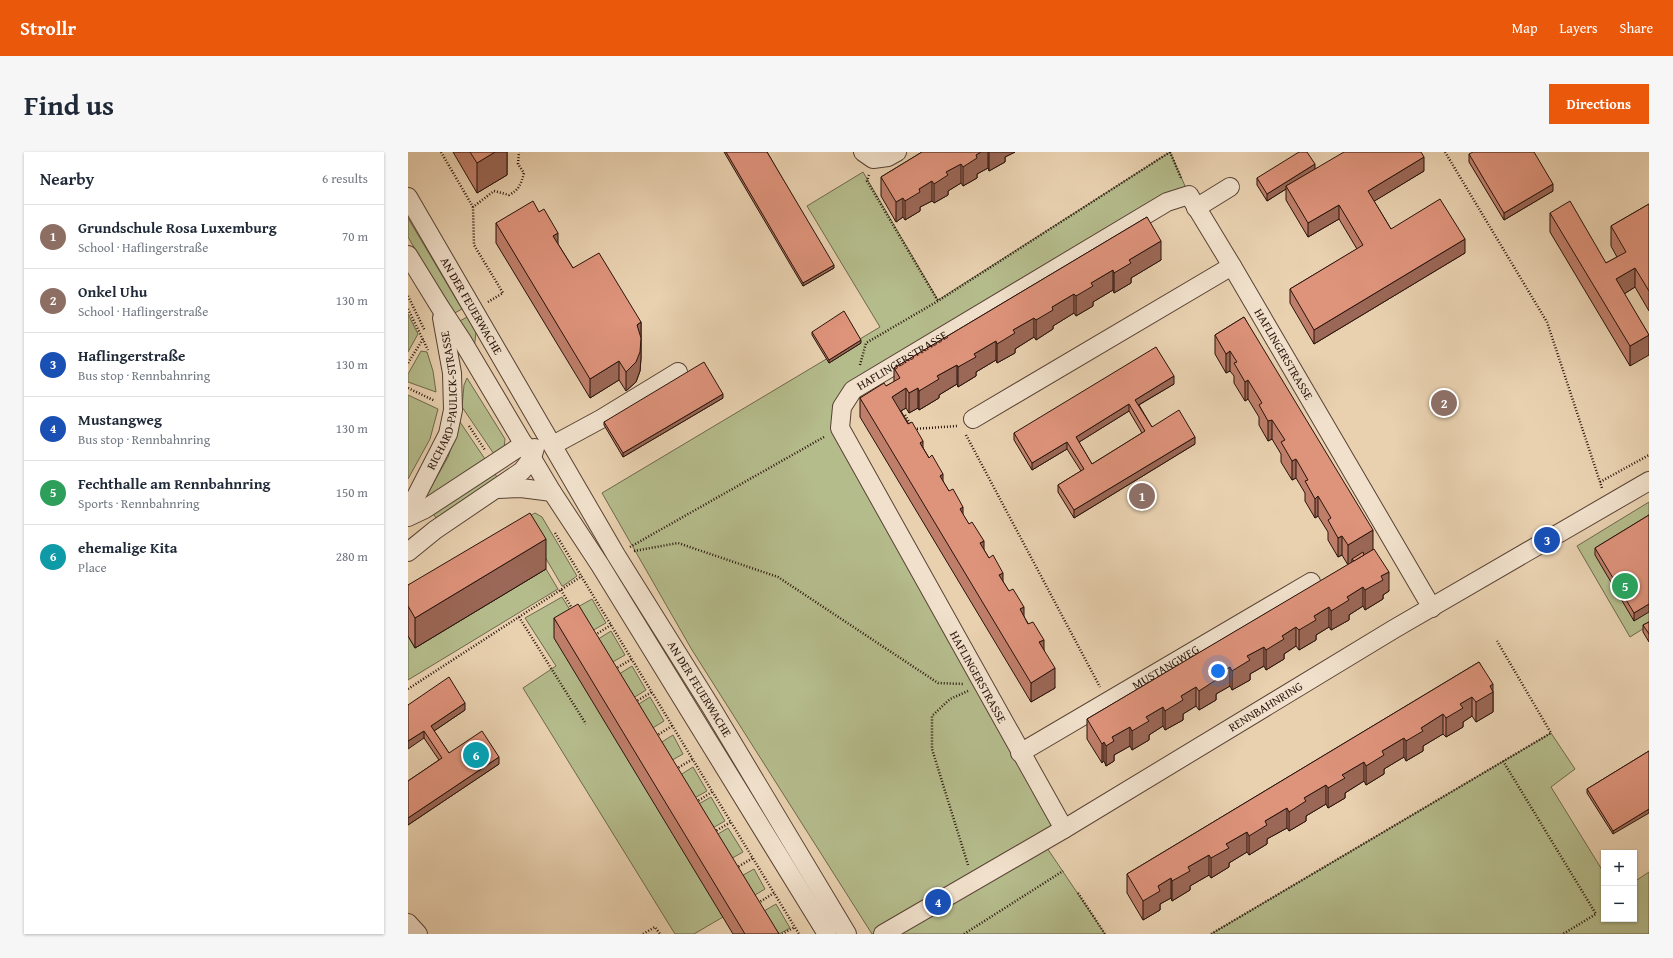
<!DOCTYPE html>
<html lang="en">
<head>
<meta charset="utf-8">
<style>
	:root { --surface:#fff; --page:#f6f6f7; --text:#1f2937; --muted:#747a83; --line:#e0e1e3; --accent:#ea580c }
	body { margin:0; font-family:"Gentium Book Plus",serif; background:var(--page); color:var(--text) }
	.controls { position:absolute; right:12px; bottom:12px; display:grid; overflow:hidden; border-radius:0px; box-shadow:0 1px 3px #0004 }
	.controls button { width:36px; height:36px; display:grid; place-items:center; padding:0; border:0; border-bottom:1px solid var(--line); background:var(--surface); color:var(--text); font:20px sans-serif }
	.you { position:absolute; left:810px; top:519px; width:14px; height:14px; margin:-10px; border:3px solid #fff; border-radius:50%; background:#1a73e8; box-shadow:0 0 0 6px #1a73e833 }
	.badge { display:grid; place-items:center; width:26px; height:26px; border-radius:50%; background:var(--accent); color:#fff; font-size:13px; font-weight:700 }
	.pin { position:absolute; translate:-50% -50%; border:2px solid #fff; box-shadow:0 1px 4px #0006 }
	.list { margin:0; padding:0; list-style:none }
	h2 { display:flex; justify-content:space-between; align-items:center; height:52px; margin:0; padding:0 16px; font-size:17px }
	h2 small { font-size:13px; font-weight:400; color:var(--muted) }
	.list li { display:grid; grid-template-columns:26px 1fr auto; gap:12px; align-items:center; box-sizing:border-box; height:64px; padding:0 16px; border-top:1px solid var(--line) }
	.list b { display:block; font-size:15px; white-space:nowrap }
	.list p { margin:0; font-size:13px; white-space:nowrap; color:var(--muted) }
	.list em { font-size:13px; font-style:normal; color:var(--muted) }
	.map { position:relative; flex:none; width:1241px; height:782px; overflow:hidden; border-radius:0px }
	header { display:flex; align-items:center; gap:24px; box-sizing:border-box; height:56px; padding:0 20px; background:var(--accent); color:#fff }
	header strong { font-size:19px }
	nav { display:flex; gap:22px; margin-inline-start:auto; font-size:14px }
	.intro { display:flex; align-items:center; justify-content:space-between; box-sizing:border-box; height:96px; padding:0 24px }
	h1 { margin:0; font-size:28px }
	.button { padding:10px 18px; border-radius:0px; background:var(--accent); color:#fff; font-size:14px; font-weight:700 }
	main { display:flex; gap:24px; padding:0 24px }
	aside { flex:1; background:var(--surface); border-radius:0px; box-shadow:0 1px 3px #0004 }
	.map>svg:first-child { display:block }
</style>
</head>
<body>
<header>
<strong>Strollr</strong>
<nav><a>Map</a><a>Layers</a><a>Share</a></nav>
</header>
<div class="intro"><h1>Find us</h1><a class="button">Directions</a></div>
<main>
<aside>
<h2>Nearby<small>6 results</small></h2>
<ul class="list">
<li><span class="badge" style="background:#8d6e63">1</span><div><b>Grundschule Rosa Luxemburg</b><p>School · Haflingerstraße</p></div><em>70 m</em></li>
<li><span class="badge" style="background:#8d6e63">2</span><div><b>Onkel Uhu</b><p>School · Haflingerstraße</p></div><em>130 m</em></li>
<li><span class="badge" style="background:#1a4fb4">3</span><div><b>Haflingerstraße</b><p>Bus stop · Rennbahnring</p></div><em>130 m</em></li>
<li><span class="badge" style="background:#1a4fb4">4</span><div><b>Mustangweg</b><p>Bus stop · Rennbahnring</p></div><em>130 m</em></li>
<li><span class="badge" style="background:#2e9e5b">5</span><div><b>Fechthalle am Rennbahnring</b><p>Sports · Rennbahnring</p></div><em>150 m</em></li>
<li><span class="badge" style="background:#0f9aa8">6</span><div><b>ehemalige Kita</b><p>Place</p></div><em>280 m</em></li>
</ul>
</aside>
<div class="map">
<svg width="1241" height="782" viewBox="0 0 1241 782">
	<rect width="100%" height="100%" fill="#e9d1b0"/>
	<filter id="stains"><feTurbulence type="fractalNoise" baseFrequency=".005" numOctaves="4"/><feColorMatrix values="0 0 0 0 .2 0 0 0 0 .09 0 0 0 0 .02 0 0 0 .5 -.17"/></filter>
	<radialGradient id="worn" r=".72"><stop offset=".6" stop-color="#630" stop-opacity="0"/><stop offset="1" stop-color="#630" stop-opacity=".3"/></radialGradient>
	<g fill="#b5bc8c" stroke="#6e684c">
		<polygon points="762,0 781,43 445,238 432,276 656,677 635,690 697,782 464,782 284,498 194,341 472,175 399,54 455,20 530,148"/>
		<polygon points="0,66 54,157 45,162 0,85"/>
		<polygon points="0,162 10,182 0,200"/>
		<polygon points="59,165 68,180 66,198 50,170"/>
		<polygon points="13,199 19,200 25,219 28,240 0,230 0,222"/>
		<polygon points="59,226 97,287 96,297 88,305 54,255 56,233"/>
		<polygon points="0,243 30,257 22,287 0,327"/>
		<polygon points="52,270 79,310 16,348 40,305"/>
		<polygon points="85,319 89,325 28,366 24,360"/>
		<polygon points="1241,350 1241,473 1222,485 1169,394"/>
		<polygon points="127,361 134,365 169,424 155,434 154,434 116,369 116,367"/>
		<polygon points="138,417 150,437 0,528 0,484 7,496"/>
		<polygon points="154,445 170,471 315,765 286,782 267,782 115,536 148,514 117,466"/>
		<polygon points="184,447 198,471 182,480 168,456"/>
		<polygon points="203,479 217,503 201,512 187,489"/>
		<polygon points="224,514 238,538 222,548 208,524"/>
		<polygon points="242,545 256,569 240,579 226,555"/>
		<polygon points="1143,581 1167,617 1143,635 1196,721 1196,767 1226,767 1226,730 1241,720 1241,782 803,782"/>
		<polygon points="265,583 275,602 259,611 249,593"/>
		<polygon points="285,615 299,639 283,648 269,625"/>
		<polygon points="303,645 317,669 301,678 287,654"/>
		<polygon points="320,676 335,700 319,709 305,685"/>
		<polygon points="346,717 357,737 342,746 330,726"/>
		<polygon points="368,752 382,776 371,782 364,782 351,762"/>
	</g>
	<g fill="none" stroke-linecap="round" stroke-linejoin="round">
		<defs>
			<g id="minor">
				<polyline points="455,0 465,7 480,5 489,0"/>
				<path id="s1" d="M 0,45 L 208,403 L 303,555 L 439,782"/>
				<polyline points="788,56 822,35"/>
				<polyline points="0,103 32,155 55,190 144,340 192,413 419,782"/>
				<polyline points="565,267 824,114"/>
				<polyline points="145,293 193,267 270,220"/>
				<polyline points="89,337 113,336 144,340"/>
				<path id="s2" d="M 0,360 L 40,282 L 45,258 L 44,221 L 34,166"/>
				<polyline points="0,365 17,357 116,292"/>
				<polyline points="0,400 27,378 114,319 124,306 127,296"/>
				<path id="s3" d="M 612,601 L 903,430"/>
				<path id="s4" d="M 656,677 L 432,276 L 434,255 L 445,238 L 759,50 L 781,43 L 824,114 L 1024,456"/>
				<polyline points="0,771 10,782"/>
				<path id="s5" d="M 475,782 L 656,677 L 986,477 L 1241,329"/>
			</g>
		</defs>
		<use href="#minor" stroke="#584234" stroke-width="20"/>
		<g stroke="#28130b" stroke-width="2.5" stroke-dasharray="1 2" stroke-linecap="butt">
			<polyline points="33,0 65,55"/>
			<polyline points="762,0 773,26"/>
			<polyline points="1037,0 1139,170 1194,336"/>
			<polyline points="461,23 459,29 530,149"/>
			<polyline points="0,144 17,179"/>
			<path d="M 80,150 L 95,141 L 66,93 L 65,55 L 86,39 L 101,43 C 111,38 113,32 116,21 L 110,12 L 111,0"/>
			<polyline points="0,157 20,198"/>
			<polyline points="0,211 15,187"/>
			<polyline points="452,213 458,191 530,149 762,0"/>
			<polyline points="0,236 27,249"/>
			<polyline points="497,263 503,273"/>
			<polyline points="61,274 77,298"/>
			<polyline points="506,277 549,274"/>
			<polyline points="558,283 692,535"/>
			<polyline points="1192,330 1241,303"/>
			<polyline points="147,381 391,782"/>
			<polyline points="222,395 416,285"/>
			<polyline points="226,399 270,391 370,425 530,531 555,532"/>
			<polyline points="153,438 165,458"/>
			<polyline points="111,465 178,572"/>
			<polyline points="187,483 203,473"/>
			<polyline points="207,517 224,507"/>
			<polyline points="0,537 174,424"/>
			<polyline points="227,550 244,540"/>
			<polyline points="248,584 264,574"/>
			<polyline points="1095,609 1188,762 1155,782"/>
			<polyline points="268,617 285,607"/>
			<polyline points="288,650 304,640"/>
			<polyline points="306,680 323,670"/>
			<polyline points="560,713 524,597 524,564 542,547 560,539"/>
			<polyline points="328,716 345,706"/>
			<polyline points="670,741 697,782"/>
			<polyline points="350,751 366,741"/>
			<polyline points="235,782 247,775 252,782"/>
			<polyline points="374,782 387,775"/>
			<polyline points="556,782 655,719"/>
			<polyline points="803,782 1143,581 1089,489"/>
		</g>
		<use href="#minor" stroke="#f1e1cc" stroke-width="18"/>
	</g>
	<g fill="#bf7e6a" stroke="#28130b" fill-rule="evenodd">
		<polygon points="45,0 99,0 99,23 69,41"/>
		<polygon points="316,0 359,0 426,116 395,134"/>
		<polygon points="514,0 607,0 597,5 597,10 581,19 580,16 569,22 569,26 555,34 553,31 540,39 540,43 526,51 524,49 512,55 512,59 497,68 495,65 488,70 473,44 473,25"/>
		<polygon points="1061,2 1145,39 1096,68 1061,10"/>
		<polygon points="907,17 1016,19 966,49 983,77 1057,101 906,192 882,151 882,137 949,97 931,67 900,85 878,48 878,37 859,49 849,33 849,26"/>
		<polygon points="1241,52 1241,159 1227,135 1216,142 1241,183 1222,214 1142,80 1142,61 1198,111 1209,105 1203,94 1203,74"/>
		<polygon points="739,65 753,108 723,126 723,131 706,141 705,138 685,150 685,154 668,164 666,161 645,174 645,177 628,188 626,185 607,197 607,201 589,211 588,208 568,220 568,224 550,235 549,232 531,243 531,246 511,258 510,256 501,261 498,256 493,259 636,498 647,536 623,550 452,265 452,246 478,234 486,230 486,216"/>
		<polygon points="88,71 150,92 165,116 233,170 233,206 232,219 228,230 218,239 211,228 182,246 88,91"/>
		<polygon points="836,165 965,398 981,439 975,443 975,447 957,458 955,454 941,463 941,468 923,478 921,475 908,483 908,488 891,498 888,494 876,502 876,507 858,518 856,514 842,522 842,528 824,538 822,534 808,542 808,548 791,558 788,554 775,562 775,568 757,578 755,574 741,583 741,588 724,598 722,594 706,603 706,609 698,614 696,609 694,611 679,587 679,567 940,413 934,403 930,405 920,388 920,380 910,364 907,366 897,349 897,341 888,326 884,328 873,310 873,302 864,287 860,289 851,273 851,265 840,247 837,249 826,231 826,224 822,219 818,221 807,202 807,183"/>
		<polygon points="404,180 453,191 421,211 404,183"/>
		<path d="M 766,232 L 731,253 L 744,275 L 787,292 L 666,366 L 650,340 L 650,333 L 673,319 L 659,297 L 624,318 L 606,288 L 606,281 ZM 721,259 L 734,281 L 684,312 L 671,290 Z"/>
		<polygon points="315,246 215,305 196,273 196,270"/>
		<polygon points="1241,363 1226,469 1187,403 1187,396"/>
		<polygon points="138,417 7,496 0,484 0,433"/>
		<polygon points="146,466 371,782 325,782 146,486"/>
		<polygon points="1241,470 1241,490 1235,480 1235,473"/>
		<polygon points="1071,510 1085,540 1085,560 1068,570 1064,564 1055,570 1055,575 1038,585 1035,582 1015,594 1015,599 998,609 996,605 976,617 976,622 958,633 956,629 937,641 937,646 920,656 918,652 898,664 898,669 881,679 879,676 859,687 859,692 841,703 839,700 821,711 821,715 803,726 801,723 782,734 782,738 764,749 763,746 752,752 752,758 735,768 719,741 719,722"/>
		<polygon points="0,553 57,558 26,579 41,601 91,612 0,673 0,629 31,608 16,586"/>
		<polygon points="1241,599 1205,682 1179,641 1179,637"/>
	</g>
	<g fill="#9b6756" stroke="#28130b">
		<polygon points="87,0 99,0 99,23 69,41 69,11"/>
		<polygon points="573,0 580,0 580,16 569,22 569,26 555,34 555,15 568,3"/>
		<polygon points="581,0 607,0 597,5 597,10 581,19"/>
		<polygon points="1016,5 1016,19 960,53 960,39"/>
		<polygon points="553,12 553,31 540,39 540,43 526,51 526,32 538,20"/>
		<polygon points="907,12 907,20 878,34 878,37 859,49 859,42"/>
		<polygon points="524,29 524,49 512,55 512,59 497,68 497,49 511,37"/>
		<polygon points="1145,32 1145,39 1096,68 1096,61"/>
		<polygon points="495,46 495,65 488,70 488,50"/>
		<polygon points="931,53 931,67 900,85 900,71"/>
		<polygon points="150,81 150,100 145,84"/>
		<polygon points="1057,87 1057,101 906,192 906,178"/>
		<polygon points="753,89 753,108 723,126 723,131 706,141 706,121 721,108"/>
		<polygon points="426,113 426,116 395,134 395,131"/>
		<polygon points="1227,116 1227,135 1208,147 1208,127"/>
		<polygon points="705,118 705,138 685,150 685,154 668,164 668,144 683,131"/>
		<polygon points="666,142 666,161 645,174 645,177 628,188 628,168 644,155"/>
		<polygon points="626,166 626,185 607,197 607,201 589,211 589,192 605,178"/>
		<polygon points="233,170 233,206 232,219 228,230 218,239 218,220 229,173"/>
		<polygon points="1241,183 1241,203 1222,214 1222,194"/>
		<polygon points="453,188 453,191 421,211 421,208"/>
		<polygon points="588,189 588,208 568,220 568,224 550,235 550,215 566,202"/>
		<polygon points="822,199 822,219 818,221 818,202"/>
		<polygon points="211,209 211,228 182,246 182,227"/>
		<polygon points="549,213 549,232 531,243 531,246 511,258 511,239 529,224"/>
		<polygon points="766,224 766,232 727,255 727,248"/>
		<polygon points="840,228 840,247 837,249 837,230"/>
		<polygon points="498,236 498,256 484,264 484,245"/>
		<polygon points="510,236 510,256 501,261 501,241"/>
		<polygon points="315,242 315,246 215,305 215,301"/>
		<polygon points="721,252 721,259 668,292 668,285"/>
		<polygon points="864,268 864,287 860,289 860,269"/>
		<polygon points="787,285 787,292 666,366 666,358"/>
		<polygon points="515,289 515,308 512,291"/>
		<polygon points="659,290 659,297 624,318 624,311"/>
		<polygon points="888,307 888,326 884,328 884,309"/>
		<polygon points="535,322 535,341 532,324"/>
		<polygon points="910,344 910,364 907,366 907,347"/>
		<polygon points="555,355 555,374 552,357"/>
		<polygon points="965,378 965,398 946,409 944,407 944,410 940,413 940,393"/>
		<polygon points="934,384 934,403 930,405 930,386"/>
		<polygon points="138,387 138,417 7,496 7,466"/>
		<polygon points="576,389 576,408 572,391"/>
		<polygon points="981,420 981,439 975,443 975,447 957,458 957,438 973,424"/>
		<polygon points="595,421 595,441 591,423"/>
		<polygon points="955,435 955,454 941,463 941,468 923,478 923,459 939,445"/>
		<polygon points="1241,452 1241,460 1226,469 1226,461"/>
		<polygon points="616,455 616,474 612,457"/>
		<polygon points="921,455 921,475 908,483 908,488 891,498 891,478 906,464"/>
		<polygon points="888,475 888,494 876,502 876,507 858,518 858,498 874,484"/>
		<polygon points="636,488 636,508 631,490"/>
		<polygon points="856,495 856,514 842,522 842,528 824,538 824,519 839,504"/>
		<polygon points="822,515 822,534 808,542 808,548 791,558 791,539 806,524"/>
		<polygon points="647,516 647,536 623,550 623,531"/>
		<polygon points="1085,532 1085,560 1068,570 1068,550 1082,534"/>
		<polygon points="788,535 788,554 775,562 775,568 757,578 757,559 773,544"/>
		<polygon points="1064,545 1064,564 1055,570 1055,575 1038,585 1038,566 1052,552"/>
		<polygon points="57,551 57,558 23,581 23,574"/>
		<polygon points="755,555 755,574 741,583 741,588 724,598 724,579 738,565"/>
		<polygon points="1035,562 1035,582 1015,594 1015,599 998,609 998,589 1013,576"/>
		<polygon points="722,575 722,594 706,603 706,609 698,614 698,594 704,585"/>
		<polygon points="16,579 16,586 0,597 0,589"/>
		<polygon points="996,586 996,605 976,617 976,622 958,633 958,614 974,599"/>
		<polygon points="696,590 696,609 694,611 694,592"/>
		<polygon points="91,605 91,612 0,673 0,666"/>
		<polygon points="956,610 956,629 937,641 937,646 920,656 920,636 934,623"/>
		<polygon points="918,633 918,652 898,664 898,669 881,679 881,660 896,646"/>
		<polygon points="879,656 879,676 859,687 859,692 841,703 841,684 857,669"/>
		<polygon points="1241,657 1241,661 1205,682 1205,679"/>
		<polygon points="839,680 839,700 821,711 821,715 803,726 803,706 818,692"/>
		<polygon points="801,703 801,723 782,734 782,738 764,749 764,729 780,715"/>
		<polygon points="763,726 763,746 752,752 752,758 735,768 735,749 750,734"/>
	</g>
	<g fill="#de937b" stroke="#28130b" fill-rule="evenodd">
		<polygon points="62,0 87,0 69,11"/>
		<polygon points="318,0 359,0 426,113 395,131"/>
		<polygon points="514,0 573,0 568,3 569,6 555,15 553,12 538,20 540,23 526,32 524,29 511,37 512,40 497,49 495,46 488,50 473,25"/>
		<polygon points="891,0 899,0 907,12 859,42 849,26"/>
		<polygon points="936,0 1013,0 1016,5 960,39 983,77 1032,47 1057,87 906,178 882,137 955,93 931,53 900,71 878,34"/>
		<polygon points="1065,0 1126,0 1145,32 1096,61 1061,2"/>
		<polygon points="125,49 131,60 136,57 150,81 145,84 165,116 191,101 233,170 229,173 233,186 232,200 228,210 218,220 211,209 182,227 88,71"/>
		<polygon points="1162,49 1198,111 1218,100 1203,74 1241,52 1241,139 1227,116 1208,127 1241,183 1222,194 1142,61"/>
		<polygon points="739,65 753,89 721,108 723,111 706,121 705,118 683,131 685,134 668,144 666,142 644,155 645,158 628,168 626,166 605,178 607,181 589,192 588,189 566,202 568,205 550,215 549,213 529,224 531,227 511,239 510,236 501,241 498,236 484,245 500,272 504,270 515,289 512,291 521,306 524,303 535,322 532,324 541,339 545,337 555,355 552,357 561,372 564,370 576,389 572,391 581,406 585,403 595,421 591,423 601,439 605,437 616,455 612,457 620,472 625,470 636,488 631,490 647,516 623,531 452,246 476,231 478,234 492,226 486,216"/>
		<polygon points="436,159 453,188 421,208 404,180"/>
		<polygon points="836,165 965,378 940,393 934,384 930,386 920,368 923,366 910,344 907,347 897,329 900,328 888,307 884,309 873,290 877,288 864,268 860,269 851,253 854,251 840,228 837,230 826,211 829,210 822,199 818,202 807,183"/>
		<path d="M 748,195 L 766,224 L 727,248 L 744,275 L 771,258 L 787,285 L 666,358 L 650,333 L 676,317 L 659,290 L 624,311 L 606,281 ZM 721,252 L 737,279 L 684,312 L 668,285 Z"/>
		<polygon points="296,210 315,242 215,301 196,270"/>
		<polygon points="122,361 138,387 7,466 0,454 0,433"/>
		<polygon points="1241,363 1241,452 1226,461 1187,396"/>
		<polygon points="966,397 981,420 973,424 975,428 957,438 955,435 939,445 941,448 923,459 921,455 906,464 908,468 891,478 888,475 874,484 876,487 858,498 856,495 839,504 842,508 824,519 822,515 806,524 808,528 791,539 788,535 773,544 775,548 757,559 755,555 738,565 741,569 724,579 722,575 704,585 706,589 698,594 696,590 694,592 679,567"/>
		<polygon points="955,400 956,403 946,409 944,407"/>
		<polygon points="170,452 371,782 337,782 146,466"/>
		<polygon points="1241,470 1241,482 1235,473"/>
		<polygon points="1071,510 1085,532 1082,534 1085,540 1068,550 1064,545 1052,552 1055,556 1038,566 1035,562 1013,576 1015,579 998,589 996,586 974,599 976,603 958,614 956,610 934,623 937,626 920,636 918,633 896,646 898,649 881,660 879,656 857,669 859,673 841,684 839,680 818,692 821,696 803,706 801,703 780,715 782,719 764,729 763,726 750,734 752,739 735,749 719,722"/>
		<polygon points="41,525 57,551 23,574 41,601 74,579 91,605 0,666 0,629 34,606 16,579 0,589 0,553"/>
		<polygon points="1241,599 1241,657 1205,679 1179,637"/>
	</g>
	<g text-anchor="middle" stroke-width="3" stroke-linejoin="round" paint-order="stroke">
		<g font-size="12" fill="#28130b" stroke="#f1e1cc">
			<text dy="4" stroke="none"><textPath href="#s1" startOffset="126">AN DER FEUERWACHE</textPath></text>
			<text dy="4" stroke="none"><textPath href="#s4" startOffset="1075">HAFLINGERSTRASSE</textPath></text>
			<text dy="4" stroke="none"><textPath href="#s4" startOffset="558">HAFLINGERSTRASSE</textPath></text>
			<text dy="4" stroke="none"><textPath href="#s2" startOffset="120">RICHARD-PAULICK-STRASSE</textPath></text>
			<text dy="4" stroke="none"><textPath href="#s3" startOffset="169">MUSTANGWEG</textPath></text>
			<text transform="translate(570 525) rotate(61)" y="4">HAFLINGERSTRASSE</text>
			<text dy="4" stroke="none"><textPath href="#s1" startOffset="572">AN DER FEUERWACHE</textPath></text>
			<text dy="4" stroke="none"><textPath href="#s5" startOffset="445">RENNBAHNRING</textPath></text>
		</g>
	</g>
	<rect width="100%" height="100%" filter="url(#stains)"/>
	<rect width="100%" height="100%" fill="url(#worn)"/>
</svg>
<div class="controls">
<button>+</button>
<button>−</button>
</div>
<div class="you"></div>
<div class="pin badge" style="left:734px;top:344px;background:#8d6e63">1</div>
<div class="pin badge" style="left:1036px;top:251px;background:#8d6e63">2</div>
<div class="pin badge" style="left:1139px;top:388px;background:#1a4fb4">3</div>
<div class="pin badge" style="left:530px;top:750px;background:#1a4fb4">4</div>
<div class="pin badge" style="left:1217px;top:434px;background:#2e9e5b">5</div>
<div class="pin badge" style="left:68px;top:603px;background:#0f9aa8">6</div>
</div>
</main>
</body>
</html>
